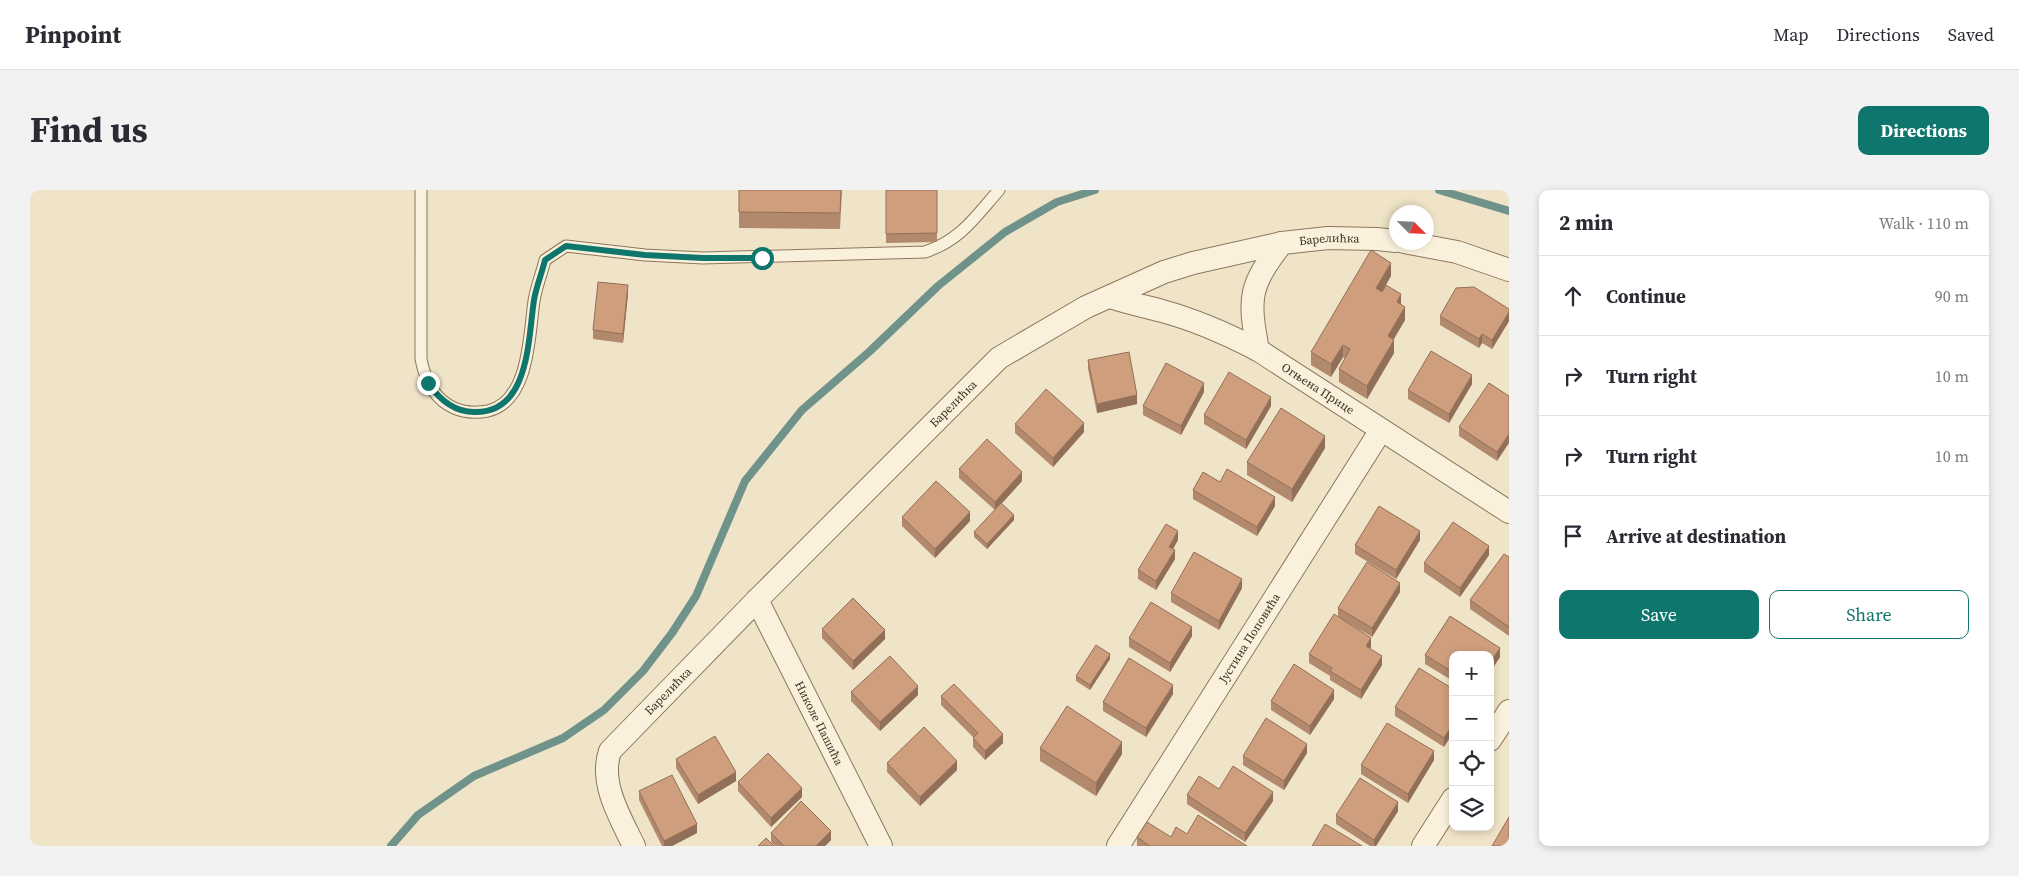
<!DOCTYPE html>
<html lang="en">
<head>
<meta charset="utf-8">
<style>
	:root { --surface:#fff; --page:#f2f2f3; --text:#2b2b33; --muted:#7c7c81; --line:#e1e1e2; --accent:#0f766e }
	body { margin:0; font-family:"Source Serif 4",serif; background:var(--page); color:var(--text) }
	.controls { position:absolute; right:15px; bottom:15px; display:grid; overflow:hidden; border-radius:10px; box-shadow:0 2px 8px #0003 }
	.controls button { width:45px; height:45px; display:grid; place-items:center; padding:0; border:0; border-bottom:1px solid var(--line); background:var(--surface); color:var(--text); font:25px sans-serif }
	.compass { position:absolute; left:1359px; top:15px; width:45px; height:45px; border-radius:50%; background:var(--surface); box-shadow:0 2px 8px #0003; rotate:114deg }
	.stop { position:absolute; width:15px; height:15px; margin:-11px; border:4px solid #0f766e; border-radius:50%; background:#fff }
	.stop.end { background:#0f766e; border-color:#fff; box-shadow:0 1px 5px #0008 }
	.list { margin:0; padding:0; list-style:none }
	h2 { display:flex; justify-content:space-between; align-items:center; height:65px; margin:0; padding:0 20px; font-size:21px }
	h2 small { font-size:16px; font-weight:400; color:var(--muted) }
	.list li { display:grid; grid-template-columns:32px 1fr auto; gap:15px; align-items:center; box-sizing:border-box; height:80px; padding:0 20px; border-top:1px solid var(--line) }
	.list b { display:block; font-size:19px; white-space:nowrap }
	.list em { font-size:16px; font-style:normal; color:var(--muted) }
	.actions { display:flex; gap:10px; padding:15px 20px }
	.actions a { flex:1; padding:11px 0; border:1px solid var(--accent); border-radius:10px; text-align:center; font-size:18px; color:var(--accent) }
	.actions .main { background:var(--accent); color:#fff }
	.icon { flex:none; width:28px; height:28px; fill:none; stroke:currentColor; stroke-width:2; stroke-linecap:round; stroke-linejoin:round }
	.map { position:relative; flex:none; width:1479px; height:656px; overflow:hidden; border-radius:10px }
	header { display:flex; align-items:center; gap:30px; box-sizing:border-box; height:70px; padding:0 25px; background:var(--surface); border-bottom:1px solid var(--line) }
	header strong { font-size:24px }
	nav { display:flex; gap:28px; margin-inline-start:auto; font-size:18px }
	.intro { display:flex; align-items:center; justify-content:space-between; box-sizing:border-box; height:120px; padding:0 30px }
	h1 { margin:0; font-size:35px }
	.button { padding:12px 22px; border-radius:10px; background:var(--accent); color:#fff; font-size:18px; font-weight:700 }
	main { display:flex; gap:30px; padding:0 30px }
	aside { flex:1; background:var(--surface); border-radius:10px; box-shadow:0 2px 8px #0003 }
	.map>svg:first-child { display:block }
</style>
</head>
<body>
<header>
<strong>Pinpoint</strong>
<nav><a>Map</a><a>Directions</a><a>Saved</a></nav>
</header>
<div class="intro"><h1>Find us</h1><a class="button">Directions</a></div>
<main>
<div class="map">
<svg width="1479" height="656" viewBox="0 0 1479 656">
	<rect width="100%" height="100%" fill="#f0e4c8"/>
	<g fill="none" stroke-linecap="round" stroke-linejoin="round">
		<g stroke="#6f938a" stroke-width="8">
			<polyline points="1409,0 1479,21"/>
			<polyline points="361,656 388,625 444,586 533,548 574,520 613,481 642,443 666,406 715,291 772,220 839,162 908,96 975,42 1027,12 1065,0"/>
		</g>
		<defs>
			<path id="lane" d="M 391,0 L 391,169 C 395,190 404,209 424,218 C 435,223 446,223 458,221 C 500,211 499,144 504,111 C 506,97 512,83 515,70 L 536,56 L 615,65 L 673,68 L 895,62 C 931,50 945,27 969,0"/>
			<g id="street">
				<polyline points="1374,52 1427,62 1479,80"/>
				<path id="s1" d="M 1080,107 C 1097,113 1114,116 1132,121 C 1166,130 1197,144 1228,160 L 1479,322"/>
				<path d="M 1228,160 C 1218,107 1219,96 1252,53"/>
				<path id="s2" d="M 727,410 L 851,656"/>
				<polyline points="1460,550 1479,521"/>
				<path id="s3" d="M 604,656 C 590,627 569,593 580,561 L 727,410 L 969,168 L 1056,117 L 1134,82 L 1163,73 L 1252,53 L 1298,48 L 1347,49 L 1366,51"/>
				<path id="s4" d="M 1088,656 L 1351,240"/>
				<polyline points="1393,656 1423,609"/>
			</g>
		</defs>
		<use href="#lane" stroke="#8d765c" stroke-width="13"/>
		<use href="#street" stroke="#8d765c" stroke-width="24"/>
		<use href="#lane" stroke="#faf1dc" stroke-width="11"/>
		<use href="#street" stroke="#faf1dc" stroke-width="22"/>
	</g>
	<g fill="#b2896c">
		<polygon points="709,0 812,0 810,39 709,38"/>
		<polygon points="856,0 907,0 907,52 856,53"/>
		<polygon points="1361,86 1352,102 1371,115 1375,130 1363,150 1364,163 1337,209 1309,192 1309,179 1315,169 1313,167 1301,187 1281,175 1281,162"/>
		<polygon points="598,104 593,153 563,149 563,140"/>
		<polygon points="1479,119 1479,131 1462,159 1452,153 1449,158 1410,135 1410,126"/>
		<polygon points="1058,170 1107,214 1067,223 1058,179"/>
		<polygon points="1442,194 1419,233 1378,209 1378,200"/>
		<polygon points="1174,202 1151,245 1113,225 1113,216"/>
		<polygon points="1479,206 1467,271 1429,246 1429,237"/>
		<polygon points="1241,216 1216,259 1174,234 1174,225"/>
		<polygon points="985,234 1054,242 1023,277 985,243"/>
		<polygon points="1295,258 1262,312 1217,285 1217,272"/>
		<polygon points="929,279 992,291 971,314 984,330 957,359 944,347 944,342 965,320 929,288"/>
		<polygon points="1190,292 1245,316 1227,346 1163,309 1163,300"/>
		<polygon points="872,327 940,331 905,368 872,336"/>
		<polygon points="1148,350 1143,359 1145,369 1126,400 1108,389 1108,380"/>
		<polygon points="1390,350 1366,389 1325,364 1325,355"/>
		<polygon points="1459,365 1430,407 1394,382 1394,373"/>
		<polygon points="1479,367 1479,446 1440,419 1440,410"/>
		<polygon points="1212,398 1189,440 1141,412 1141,403"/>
		<polygon points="1370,402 1342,447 1308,427 1308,418"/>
		<polygon points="1420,426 1470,458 1470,467 1460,482 1460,465 1423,465 1423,491 1395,474 1395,465"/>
		<polygon points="792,439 855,449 823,480 792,448"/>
		<polygon points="1162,446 1140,482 1099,457 1099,448"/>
		<polygon points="1341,457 1340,459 1352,475 1331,509 1300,490 1300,486 1279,473 1279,464"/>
		<polygon points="1080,469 1060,500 1046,491 1046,486"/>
		<polygon points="1423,499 1414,557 1365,526 1365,517"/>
		<polygon points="821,502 888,505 850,541 821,511"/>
		<polygon points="1143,504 1116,547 1073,521 1073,512"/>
		<polygon points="911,506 973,553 955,570 943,557 943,547 911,515"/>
		<polygon points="1304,509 1280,545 1241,520 1241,511"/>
		<polygon points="1010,558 1092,564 1066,606 1010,571"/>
		<polygon points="1277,563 1254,600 1213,575 1213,566"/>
		<polygon points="646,569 706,591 668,614 646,578"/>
		<polygon points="1404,570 1378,613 1331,584 1331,575"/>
		<polygon points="857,573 927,580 890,616 857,582"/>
		<polygon points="708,592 772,607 741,637 708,601"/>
		<polygon points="1189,599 1243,611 1215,652 1157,614 1157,605"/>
		<polygon points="609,601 667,643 642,656 632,656 609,610"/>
		<polygon points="1368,621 1346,656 1340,656 1306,634 1306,625"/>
		<polygon points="741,643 801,650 795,656 745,656 741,652"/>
		<polygon points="1157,644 1217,656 1107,656 1107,647 1141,647"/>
	</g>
	<g fill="#916f58">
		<polygon points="1361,73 1361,86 1346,111 1346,98"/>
		<polygon points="598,95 598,104 593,153 593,144"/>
		<polygon points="1371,104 1371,117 1367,112"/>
		<polygon points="1375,117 1375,130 1358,159 1358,146"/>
		<polygon points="1479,122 1479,131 1462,159 1462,150"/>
		<polygon points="1452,144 1452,153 1449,158 1449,149"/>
		<polygon points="1364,150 1364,163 1337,209 1337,196"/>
		<polygon points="1313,155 1313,167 1301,187 1301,174"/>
		<polygon points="1442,185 1442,194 1419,233 1419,224"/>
		<polygon points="1174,193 1174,202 1151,245 1151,236"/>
		<polygon points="1107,205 1107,214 1067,223 1067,214"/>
		<polygon points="1241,207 1241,216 1216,259 1216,250"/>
		<polygon points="1054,233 1054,242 1023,277 1023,268"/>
		<polygon points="1479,244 1479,253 1467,271 1467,262"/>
		<polygon points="1295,246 1295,258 1262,312 1262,299"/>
		<polygon points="992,282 992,291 965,321 965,312"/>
		<polygon points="1245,307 1245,316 1227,346 1227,337"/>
		<polygon points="940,322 940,331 905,368 905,359"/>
		<polygon points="984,325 984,330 957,359 957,354"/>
		<polygon points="1148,341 1148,350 1139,366 1139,357"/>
		<polygon points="1390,341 1390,350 1366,389 1366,380"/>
		<polygon points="1459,356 1459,365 1430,407 1430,398"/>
		<polygon points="1145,360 1145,369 1126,400 1126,391"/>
		<polygon points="1212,389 1212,398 1189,440 1189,431"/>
		<polygon points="1370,393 1370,402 1342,447 1342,438"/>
		<polygon points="1162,437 1162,446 1140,482 1140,473"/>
		<polygon points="855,440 855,449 823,480 823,471"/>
		<polygon points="1341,448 1341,457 1336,465 1336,456"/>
		<polygon points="1470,458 1470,467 1460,482 1460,473"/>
		<polygon points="1080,464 1080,469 1060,500 1060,495"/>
		<polygon points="1352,466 1352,475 1331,509 1331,500"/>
		<polygon points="1143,495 1143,504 1116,547 1116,538"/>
		<polygon points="888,496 888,505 850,541 850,532"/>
		<polygon points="1304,500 1304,509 1280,545 1280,536"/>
		<polygon points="1423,534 1423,543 1414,557 1414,548"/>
		<polygon points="973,544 973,553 955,570 955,561"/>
		<polygon points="1092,552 1092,564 1066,606 1066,593"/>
		<polygon points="1277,554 1277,563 1254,600 1254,591"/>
		<polygon points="1404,561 1404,570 1378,613 1378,604"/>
		<polygon points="927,571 927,580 890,616 890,607"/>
		<polygon points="706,582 706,591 668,614 668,605"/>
		<polygon points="772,598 772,607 741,637 741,628"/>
		<polygon points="1243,602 1243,611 1215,652 1215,643"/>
		<polygon points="1368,612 1368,621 1346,656 1344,656 1344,650"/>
		<polygon points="667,634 667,643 642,656 634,656 634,651"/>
		<polygon points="801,641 801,650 795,656 786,656"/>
	</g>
	<g fill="#cf9f7d" stroke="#916f58">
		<polygon points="709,0 811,0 810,23 709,22"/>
		<polygon points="856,0 907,0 907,43 856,44"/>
		<polygon points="1341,60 1361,73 1346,98 1352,102 1356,95 1371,104 1367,112 1375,117 1358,146 1364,150 1337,196 1309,179 1320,159 1313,155 1301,174 1281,162"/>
		<polygon points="568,92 598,95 593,144 563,140"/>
		<polygon points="1444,97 1479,119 1479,122 1462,150 1452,144 1449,149 1410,126 1426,98"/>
		<polygon points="1401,161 1442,185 1419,224 1378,200"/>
		<polygon points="1099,162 1107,205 1067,214 1058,170"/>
		<polygon points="1136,173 1174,193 1151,236 1113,216"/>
		<polygon points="1199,182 1241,207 1216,250 1174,225"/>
		<polygon points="1459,193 1479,206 1479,244 1467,262 1429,237"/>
		<polygon points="1016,199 1054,233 1023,268 985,234"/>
		<polygon points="1251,218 1295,246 1262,299 1217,272"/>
		<polygon points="957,249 992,282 965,312 929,279"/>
		<polygon points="1197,279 1245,307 1227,337 1163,300 1173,282 1190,292"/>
		<polygon points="906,291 940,322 905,359 872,327"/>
		<polygon points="971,313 984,325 957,354 944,342"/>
		<polygon points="1349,316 1390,341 1366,380 1325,355"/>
		<polygon points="1423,332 1459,356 1430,398 1394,373"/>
		<polygon points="1136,334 1148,341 1139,357 1145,360 1126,391 1108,380"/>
		<polygon points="1164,362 1212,389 1189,431 1141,403"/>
		<polygon points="1474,364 1479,367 1479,437 1440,410"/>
		<polygon points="1337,372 1370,393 1342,438 1308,418"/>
		<polygon points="823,408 855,440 823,471 792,439"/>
		<polygon points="1121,412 1162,437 1140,473 1099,448"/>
		<polygon points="1304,424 1341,448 1336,456 1352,466 1331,500 1300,481 1302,478 1279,464"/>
		<polygon points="1420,426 1470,458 1460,473 1460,465 1423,465 1423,482 1395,465"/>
		<polygon points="1066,455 1080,464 1060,495 1046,486"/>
		<polygon points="860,466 888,496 850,532 821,502"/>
		<polygon points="1099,468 1143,495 1116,538 1073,512"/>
		<polygon points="1264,474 1304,500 1280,536 1241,511"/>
		<polygon points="1389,478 1423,499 1423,534 1414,548 1365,517"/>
		<polygon points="924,494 973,544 955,561 943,548 948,543 911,506"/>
		<polygon points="1037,516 1092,552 1066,593 1010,558"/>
		<polygon points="1236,528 1277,554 1254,591 1213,566"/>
		<polygon points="1357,533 1404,561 1378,604 1331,575"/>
		<polygon points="894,537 927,571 890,607 857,573"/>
		<polygon points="685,546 706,582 668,605 646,569"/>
		<polygon points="738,563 772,598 741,628 708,592"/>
		<polygon points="1203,576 1243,602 1215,643 1157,605 1169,586 1189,599"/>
		<polygon points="642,585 667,634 634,651 609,601"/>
		<polygon points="1330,588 1368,612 1344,650 1306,625"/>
		<polygon points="771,611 801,641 786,656 754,656 741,643"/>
		<polygon points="1168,625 1217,656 1120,656 1107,647 1117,632 1141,647 1146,637 1157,644"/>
		<polygon points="1479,627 1479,656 1462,656"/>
		<polygon points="1295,634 1332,656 1282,656"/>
		<polygon points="736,648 744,656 728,656"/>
	</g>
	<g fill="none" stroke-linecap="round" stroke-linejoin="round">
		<path stroke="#0f766e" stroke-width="6" d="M 398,193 C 409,209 423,222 444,222 C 500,224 498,148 504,110 C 506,97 512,83 515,70 L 536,56 L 615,65 L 673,68 L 732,68"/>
	</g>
	<g text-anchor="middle" stroke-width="4" stroke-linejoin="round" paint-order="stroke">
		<g font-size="12" fill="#3d2e20" stroke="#f7eed8">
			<text dy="4" stroke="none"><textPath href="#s3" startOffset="1009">Барелићка</textPath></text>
			<text dy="4" stroke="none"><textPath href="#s1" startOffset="229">Огњена Прице</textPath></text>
			<text dy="4" stroke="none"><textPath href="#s3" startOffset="589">Барелићка</textPath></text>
			<text dy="4" stroke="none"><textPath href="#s4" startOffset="246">Јустина Поповића</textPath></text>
			<text dy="4" stroke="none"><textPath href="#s3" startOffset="184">Барелићка</textPath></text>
			<text dy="4" stroke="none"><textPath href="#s2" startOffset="138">Николе Пашића</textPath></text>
		</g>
	</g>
</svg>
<div class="controls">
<button>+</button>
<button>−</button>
<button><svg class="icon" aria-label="locate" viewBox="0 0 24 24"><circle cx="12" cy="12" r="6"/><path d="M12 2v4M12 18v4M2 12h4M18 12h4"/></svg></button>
<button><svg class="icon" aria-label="layers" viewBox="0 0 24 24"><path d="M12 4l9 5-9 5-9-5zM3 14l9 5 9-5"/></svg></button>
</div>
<svg class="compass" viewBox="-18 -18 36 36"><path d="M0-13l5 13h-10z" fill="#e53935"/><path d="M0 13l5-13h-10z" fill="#7c7c81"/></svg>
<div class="stop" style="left:732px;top:68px"></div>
<div class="stop end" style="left:398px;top:193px"></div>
</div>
<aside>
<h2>2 min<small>Walk · 110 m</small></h2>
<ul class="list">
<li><svg class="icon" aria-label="ahead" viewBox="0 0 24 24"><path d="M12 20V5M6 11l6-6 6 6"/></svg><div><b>Continue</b></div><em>90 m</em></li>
<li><svg class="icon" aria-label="right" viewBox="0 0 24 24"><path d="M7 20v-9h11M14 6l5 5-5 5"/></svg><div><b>Turn right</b></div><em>10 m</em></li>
<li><svg class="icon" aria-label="right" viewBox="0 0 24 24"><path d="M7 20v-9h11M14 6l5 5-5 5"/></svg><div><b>Turn right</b></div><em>10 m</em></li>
<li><svg class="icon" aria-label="arrive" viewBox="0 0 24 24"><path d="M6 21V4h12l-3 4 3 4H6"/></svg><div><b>Arrive at destination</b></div></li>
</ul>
<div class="actions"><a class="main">Save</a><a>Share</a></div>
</aside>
</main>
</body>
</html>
